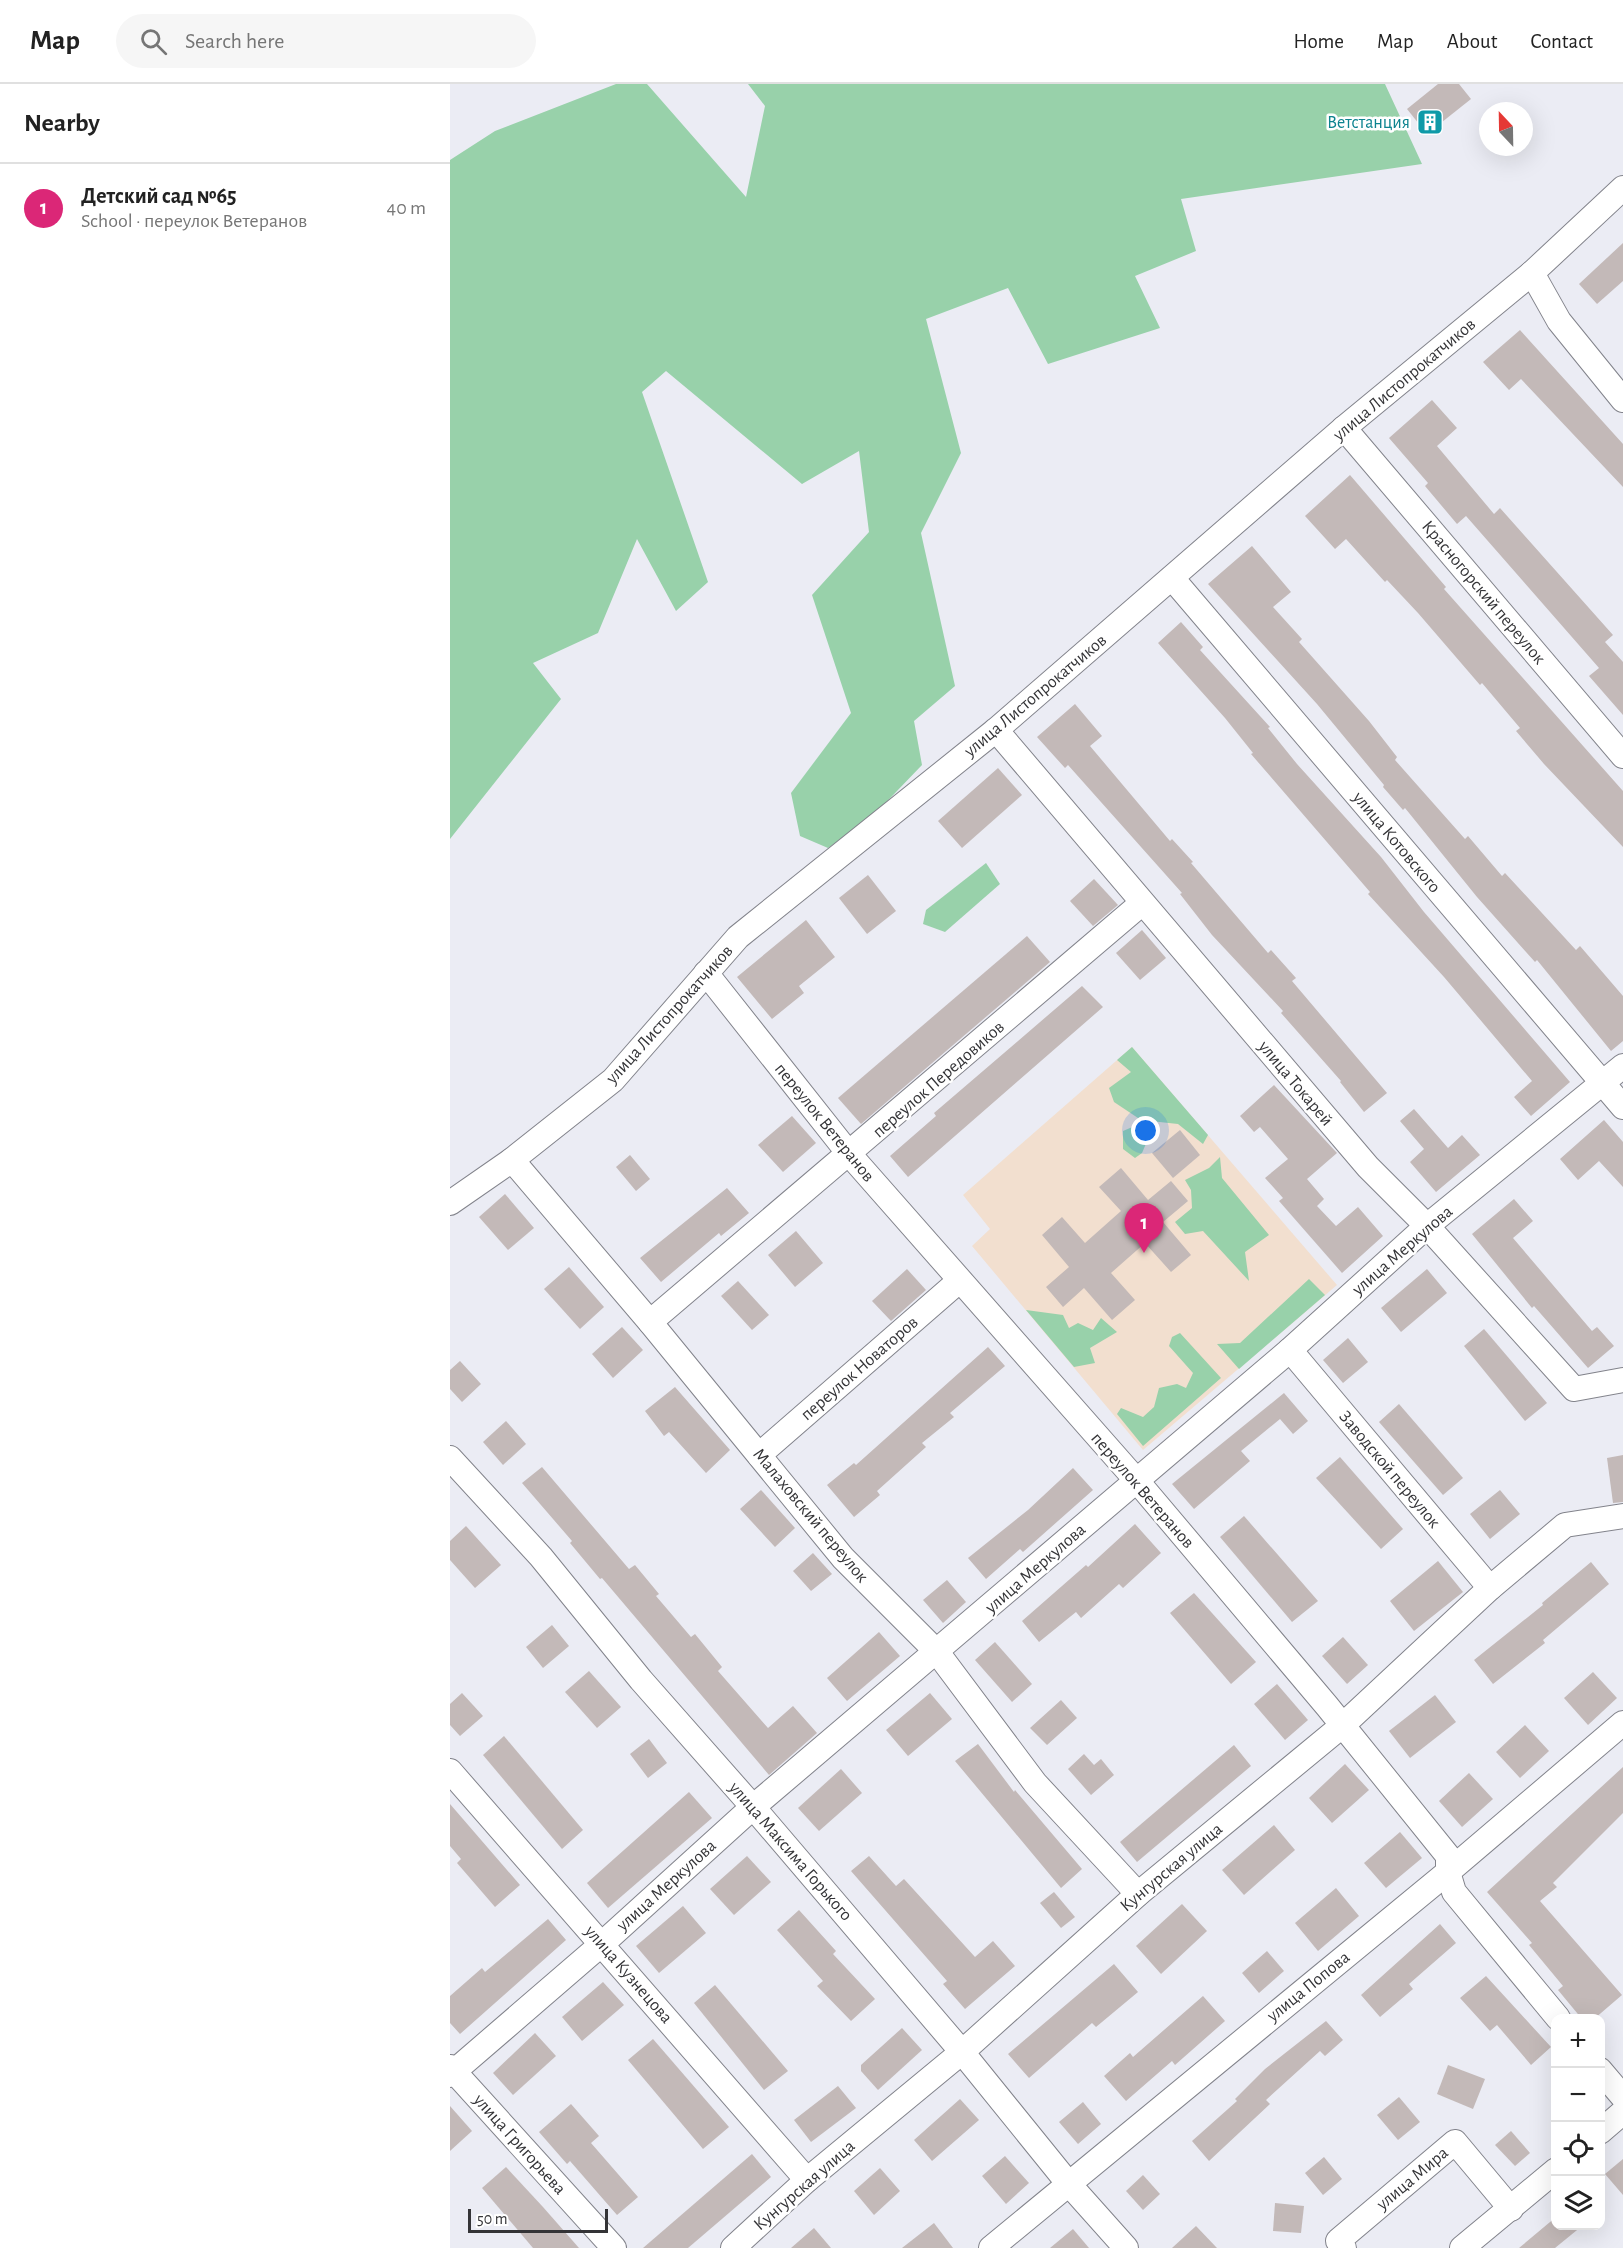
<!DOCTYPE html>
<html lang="en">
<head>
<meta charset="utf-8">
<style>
	:root { --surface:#fff; --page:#f6f6f6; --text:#222; --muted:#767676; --line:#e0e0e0; --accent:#db2777 }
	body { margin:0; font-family:"Alegreya Sans",sans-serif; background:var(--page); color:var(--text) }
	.controls { position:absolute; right:18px; bottom:18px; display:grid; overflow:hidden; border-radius:12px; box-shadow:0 6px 24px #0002 }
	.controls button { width:54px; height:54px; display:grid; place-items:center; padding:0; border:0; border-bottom:2px solid var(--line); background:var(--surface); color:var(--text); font:30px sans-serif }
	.compass { position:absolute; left:1029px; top:18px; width:54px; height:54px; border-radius:50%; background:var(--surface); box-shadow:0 6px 24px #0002; rotate:338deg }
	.scale { position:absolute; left:18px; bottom:15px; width:140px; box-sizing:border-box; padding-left:6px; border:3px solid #343437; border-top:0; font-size:16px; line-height:21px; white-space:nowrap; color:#343437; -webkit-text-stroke:4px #fff; paint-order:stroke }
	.you { position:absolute; left:696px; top:1047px; width:21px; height:21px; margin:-15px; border:4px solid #fff; border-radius:50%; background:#1a73e8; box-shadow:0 0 0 9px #1a73e833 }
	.badge { display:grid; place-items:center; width:39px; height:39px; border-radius:50%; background:var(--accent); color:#fff; font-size:20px; font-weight:700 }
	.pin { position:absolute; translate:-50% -50px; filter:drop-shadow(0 2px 3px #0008) }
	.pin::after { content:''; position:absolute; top:32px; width:21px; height:18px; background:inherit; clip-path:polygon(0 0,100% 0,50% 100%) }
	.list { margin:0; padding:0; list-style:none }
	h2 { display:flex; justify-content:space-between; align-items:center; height:78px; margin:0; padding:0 24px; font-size:26px }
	h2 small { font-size:20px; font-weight:400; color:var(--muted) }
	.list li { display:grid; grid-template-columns:39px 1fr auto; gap:18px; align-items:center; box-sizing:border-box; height:90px; padding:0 24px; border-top:2px solid var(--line) }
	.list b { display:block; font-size:22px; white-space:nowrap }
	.list p { margin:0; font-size:20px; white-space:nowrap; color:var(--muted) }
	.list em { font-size:20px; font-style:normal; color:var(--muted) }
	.icon { flex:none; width:33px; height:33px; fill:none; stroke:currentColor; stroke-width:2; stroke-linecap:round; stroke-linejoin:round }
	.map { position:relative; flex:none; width:1173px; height:2164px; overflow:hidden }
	header { display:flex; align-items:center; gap:36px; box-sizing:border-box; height:84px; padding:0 30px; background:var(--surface); border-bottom:2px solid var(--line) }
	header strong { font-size:28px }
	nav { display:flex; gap:33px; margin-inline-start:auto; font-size:21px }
	.search { width:420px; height:54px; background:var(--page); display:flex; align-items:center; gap:15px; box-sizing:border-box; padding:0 21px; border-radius:33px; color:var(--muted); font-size:22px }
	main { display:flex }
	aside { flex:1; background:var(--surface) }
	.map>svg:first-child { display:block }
</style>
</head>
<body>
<header>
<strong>Map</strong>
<div class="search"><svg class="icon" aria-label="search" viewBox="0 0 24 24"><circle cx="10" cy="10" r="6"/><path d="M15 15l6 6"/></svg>Search here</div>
<nav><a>Home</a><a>Map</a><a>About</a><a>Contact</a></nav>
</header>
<main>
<aside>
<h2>Nearby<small></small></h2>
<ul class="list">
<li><span class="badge">1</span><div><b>Детский сад №65</b><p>School · переулок Ветеранов</p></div><em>40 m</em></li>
</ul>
</aside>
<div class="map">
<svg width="1173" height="2164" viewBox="0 0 1173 2164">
	<rect width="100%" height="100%" fill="#ebecf4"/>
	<polygon fill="#f2dfcf" points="682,963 887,1201 693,1366 522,1162 540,1145 513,1111"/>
	<g fill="#98d1aa">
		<polygon points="166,0 197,0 296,113 315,22 298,0 935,0 972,80 731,115 746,167 685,192 710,244 598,280 558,204 476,235 511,369 471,449 505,602 464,637 472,681 421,734 378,764 350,752 341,709 401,629 362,511 419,448 409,367 352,400 216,287 192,308 258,498 226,527 187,455 148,549 83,579 111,615 0,755 0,76 45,47"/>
		<polygon points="536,779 550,800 495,848 473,840 476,826"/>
		<polygon points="682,963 758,1051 753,1060 728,1040 691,1036 664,1018 659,1004 681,988 667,976"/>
		<polygon points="687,1041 698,1055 692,1069 685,1074 673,1065 673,1047"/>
		<polygon points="770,1073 772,1094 819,1151 795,1168 799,1197 753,1147 735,1150 725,1138 742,1124 741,1106 735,1096 759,1084"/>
		<polygon points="859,1195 875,1211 789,1285 767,1260 790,1259"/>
		<polygon points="576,1226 613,1231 619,1244 628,1239 643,1246 651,1234 667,1248 640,1264 645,1279 624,1283"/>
		<polygon points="730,1249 771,1294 693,1362 667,1330 671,1324 693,1333 704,1323 709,1304 727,1300 736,1304 743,1289 719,1262 722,1253"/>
	</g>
	<g fill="#c3b9b8">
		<polygon points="988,0 1009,0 1021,15 977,50 957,25"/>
		<polygon points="1173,159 1173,197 1147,220 1129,200"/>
		<polygon points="1070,246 1173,360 1173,403 1071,295 1059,306 1033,278"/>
		<polygon points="982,316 1007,344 987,362 1044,430 1050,424 1163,551 1155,558 1173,578 1173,631 1139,592 1149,584 1016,432 1007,440 975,402 978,399 939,354"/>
		<polygon points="900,391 996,503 994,505 1173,707 1173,763 1094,680 1066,647 1070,644 1032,599 1030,601 968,529 937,496 935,498 896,455 885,465 855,432"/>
		<polygon points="802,462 841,508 823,523 852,555 849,558 919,637 947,673 945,676 1015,755 1018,752 1052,792 1055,789 1126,866 1130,862 1173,912 1173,957 1161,967 1087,876 1085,878 1027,813 955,724 953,726 933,703 934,701 867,620 758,500"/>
		<polygon points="731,538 753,563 750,566 820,643 818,644 847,680 931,773 974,828 1120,998 1081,1032 1064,1013 1082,997 994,893 918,810 920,808 801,670 803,669 775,634 708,559"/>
		<polygon points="625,620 652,652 640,662 720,757 722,755 743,778 741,779 818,869 821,866 846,894 842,897 937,1009 914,1028 890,998 891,997 831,929 833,927 762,851 730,810 732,809 618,681 615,684 587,653"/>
		<polygon points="548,684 572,711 512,764 488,737"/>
		<polygon points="418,791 446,827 417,850 389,814"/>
		<polygon points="644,795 668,821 643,842 620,817"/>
		<polygon points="356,836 385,873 349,902 354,909 322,935 287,893"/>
		<polygon points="692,846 716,874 690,896 666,869"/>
		<polygon points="577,852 600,878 411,1040 388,1014"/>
		<polygon points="632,902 653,923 458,1093 440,1072 486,1032 484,1029"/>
		<polygon points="824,1001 887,1069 857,1095 874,1115 867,1122 886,1142 908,1123 933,1152 892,1189 829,1117 833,1114 815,1094 838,1075 810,1043 804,1048 790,1032"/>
		<polygon points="964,1025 998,1064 1012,1051 1030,1071 986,1108 960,1078 974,1065 950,1037"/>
		<polygon points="342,1032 366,1059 333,1088 308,1061"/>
		<polygon points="1154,1036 1173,1058 1173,1103 1149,1077 1128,1096 1110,1075"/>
		<polygon points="730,1046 750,1071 723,1094 702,1069"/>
		<polygon points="180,1071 200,1095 186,1107 166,1083"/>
		<polygon points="671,1084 698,1116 721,1097 738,1117 713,1138 741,1171 721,1188 695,1159 661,1189 685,1216 662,1236 634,1204 613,1223 596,1203 619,1183 592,1151 612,1133 635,1159 671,1127 649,1103"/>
		<polygon points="277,1104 299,1129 271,1152 269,1149 211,1198 190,1174"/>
		<polygon points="55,1110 84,1144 58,1166 29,1133"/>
		<polygon points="1064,1115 1083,1137 1063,1154 1142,1247 1147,1243 1164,1262 1138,1284 1084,1222 1082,1224 1022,1150"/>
		<polygon points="346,1147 373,1179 345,1203 318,1171"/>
		<polygon points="119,1183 154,1223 130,1245 94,1205"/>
		<polygon points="457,1185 476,1206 441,1237 422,1217"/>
		<polygon points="977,1185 997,1209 951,1248 931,1224"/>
		<polygon points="288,1197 319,1231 302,1246 271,1212"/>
		<polygon points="172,1243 193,1266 163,1294 142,1270"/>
		<polygon points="1034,1245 1097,1319 1075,1337 1014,1262"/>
		<polygon points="898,1254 918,1278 893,1299 873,1276"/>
		<polygon points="538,1263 555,1282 500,1329 504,1333 472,1359 476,1363 427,1407 430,1411 404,1433 377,1401 404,1379 406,1381"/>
		<polygon points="10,1277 31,1300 12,1318 0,1305 0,1286"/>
		<polygon points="225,1303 280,1366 256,1389 219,1348 214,1352 195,1327"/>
		<polygon points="834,1309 858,1337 843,1350 830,1335 791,1367 800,1377 744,1425 722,1400"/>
		<polygon points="949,1320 1013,1394 993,1411 929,1338"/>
		<polygon points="56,1337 76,1360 53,1381 33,1358"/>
		<polygon points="1173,1371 1173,1418 1163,1419 1157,1374"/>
		<polygon points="890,1373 953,1445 931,1465 866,1394"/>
		<polygon points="92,1383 179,1485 185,1481 209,1510 206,1512 241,1553 245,1550 272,1583 268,1587 318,1644 343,1622 367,1649 319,1691 152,1494 150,1495 120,1459 122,1457 72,1399"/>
		<polygon points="623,1384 643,1406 573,1468 570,1465 536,1495 518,1474 578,1426"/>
		<polygon points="311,1406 345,1444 325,1463 290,1425"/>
		<polygon points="1050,1406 1070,1430 1040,1455 1020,1430"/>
		<polygon points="794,1432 868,1517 842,1538 770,1453"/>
		<polygon points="685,1440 711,1469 673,1504 669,1500 631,1534 626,1528 589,1558 572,1537 636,1481 638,1483"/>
		<polygon points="16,1442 51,1481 25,1504 0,1476 0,1457"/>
		<polygon points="363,1469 382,1490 361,1507 343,1487"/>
		<polygon points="988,1477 1013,1508 964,1547 940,1517"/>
		<polygon points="1141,1478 1159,1500 1093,1556 1095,1559 1043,1600 1024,1576 1093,1521 1092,1519"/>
		<polygon points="497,1496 516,1518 493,1539 473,1516"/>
		<polygon points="744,1509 806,1578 781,1600 720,1529"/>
		<polygon points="102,1541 119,1562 93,1584 76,1563"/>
		<polygon points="429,1548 450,1572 397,1617 377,1594"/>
		<polygon points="893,1553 918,1581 897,1600 872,1572"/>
		<polygon points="545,1558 582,1600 562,1618 525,1576"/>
		<polygon points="139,1587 171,1623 147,1644 115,1608"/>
		<polygon points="1143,1588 1167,1614 1138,1641 1114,1614"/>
		<polygon points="827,1600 858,1636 835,1656 804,1620"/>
		<polygon points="12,1609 33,1632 10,1652 0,1641 0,1620"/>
		<polygon points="480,1609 502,1635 458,1672 436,1646"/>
		<polygon points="985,1611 1006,1638 960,1674 939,1647"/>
		<polygon points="611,1616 627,1634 597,1661 580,1644"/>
		<polygon points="1075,1641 1099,1667 1070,1694 1046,1668"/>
		<polygon points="54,1652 133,1746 112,1765 33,1671"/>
		<polygon points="199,1655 217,1679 198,1694 180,1670"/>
		<polygon points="528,1660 564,1708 565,1706 632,1785 611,1804 505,1677"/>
		<polygon points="784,1661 801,1682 687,1778 670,1758"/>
		<polygon points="634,1670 644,1681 651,1675 664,1691 641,1711 618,1685"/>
		<polygon points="895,1680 919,1706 882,1739 859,1714"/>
		<polygon points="1173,1683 1173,1729 1103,1799 1107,1803 1090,1817 1172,1911 1144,1935 1132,1935 1108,1906 1113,1902 1079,1861 1082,1859 1037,1808"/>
		<polygon points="391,1685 412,1709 369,1747 348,1724"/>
		<polygon points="1019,1689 1043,1715 1012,1743 989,1717"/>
		<polygon points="239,1708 262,1734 158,1824 137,1799"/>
		<polygon points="0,1720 70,1801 45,1823 7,1779 11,1775 0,1762"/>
		<polygon points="824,1741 845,1766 794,1811 772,1786"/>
		<polygon points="950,1748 972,1774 936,1804 914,1779"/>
		<polygon points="297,1772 321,1798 284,1831 260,1805"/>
		<polygon points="419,1772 446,1802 454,1795 525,1873 543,1857 565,1882 515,1925 493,1900 497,1897 401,1787"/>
		<polygon points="886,1804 909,1832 868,1867 845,1839"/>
		<polygon points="604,1808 625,1833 611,1844 590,1819"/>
		<polygon points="732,1820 757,1847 711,1890 686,1862"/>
		<polygon points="233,1822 256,1849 209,1889 186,1862"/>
		<polygon points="349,1826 386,1867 383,1870 425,1915 401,1937 367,1902 373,1897 327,1846"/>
		<polygon points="98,1835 116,1856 10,1950 0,1939 0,1912 32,1884 35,1888"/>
		<polygon points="990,1840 1006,1859 959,1900 963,1905 930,1933 911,1911"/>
		<polygon points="817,1867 834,1887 809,1909 792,1889"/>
		<polygon points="664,1880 688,1908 646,1943 642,1939 579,1994 558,1970"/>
		<polygon points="1036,1892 1101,1963 1081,1981 1047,1941 1040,1947 1010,1914"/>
		<polygon points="153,1898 174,1921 132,1957 112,1933"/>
		<polygon points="265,1901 338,1987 314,2006 244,1919"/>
		<polygon points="753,1912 775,1937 725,1981 722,1977 676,2017 654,1992 680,1969 683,1973"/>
		<polygon points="876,1937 893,1956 875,1972 870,1967 816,2016 820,2020 759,2077 742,2057 787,2017 785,2015 815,1985"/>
		<polygon points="452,1944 472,1966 428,2006 411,1987 411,1981"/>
		<polygon points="85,1949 106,1972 63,2011 43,1989"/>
		<polygon points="203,1955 279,2043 253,2065 178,1976"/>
		<polygon points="998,1981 1035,1995 1023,2025 987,2010"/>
		<polygon points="388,2002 406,2024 361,2058 344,2036"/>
		<polygon points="949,2013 970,2038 948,2056 927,2031"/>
		<polygon points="510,2015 529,2036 482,2077 464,2056"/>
		<polygon points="633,2018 651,2040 628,2060 609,2038"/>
		<polygon points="121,2020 149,2052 141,2059 188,2113 167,2131 120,2077 117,2080 89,2048"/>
		<polygon points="0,2022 22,2047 0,2067"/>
		<polygon points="1061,2047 1080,2069 1065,2082 1045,2061"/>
		<polygon points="302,2070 321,2093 238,2164 193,2164"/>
		<polygon points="555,2072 579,2099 556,2120 532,2092"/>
		<polygon points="874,2073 892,2095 873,2111 855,2089"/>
		<polygon points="1173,2075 1173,2111 1155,2090"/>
		<polygon points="56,2083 93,2123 129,2164 83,2164 32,2104"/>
		<polygon points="430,2084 450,2107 424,2131 404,2107"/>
		<polygon points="693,2091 710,2110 693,2126 676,2107"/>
		<polygon points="825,2119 854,2122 851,2149 823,2147"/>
		<polygon points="1106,2133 1106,2142 1132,2142 1105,2164 1069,2164"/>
		<polygon points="484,2139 503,2164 452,2164"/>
		<polygon points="746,2142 767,2164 722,2164"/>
		<polygon points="364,2144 381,2164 341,2164"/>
		<polygon points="623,2145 639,2164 600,2164"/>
	</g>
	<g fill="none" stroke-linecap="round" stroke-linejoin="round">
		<defs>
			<g id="minor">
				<polyline points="1082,189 1109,237 1173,316"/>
				<polyline points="894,344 1173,672"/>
				<polyline points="722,494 1173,1023"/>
				<polyline points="546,646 918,1083 977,1142 1124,1305 1173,1296"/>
				<polyline points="256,889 400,1071 687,1397 877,1622 998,1772 998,1788 1004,1808 1108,1934"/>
				<polyline points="62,1076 200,1238 393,1474 487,1568 585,1699 688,1810"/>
				<polyline points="0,1119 62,1076 163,996 288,853 546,646 894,344 1082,189 1173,104"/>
				<polyline points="200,1238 691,820"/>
				<polyline points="840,1266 1040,1504"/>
				<polyline points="309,1371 509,1197"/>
				<polyline points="0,1374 91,1473 191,1596 303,1723 512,1968 618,2099 676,2164"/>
				<polyline points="0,1687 357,2096"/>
				<polyline points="0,1983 164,2164"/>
				<polyline points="1150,1986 1173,2013"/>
				<polyline points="0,1991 153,1859 303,1723 840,1266 977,1142 1173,982"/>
				<polyline points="1150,2048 1173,2028"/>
				<polyline points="283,2164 357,2096 512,1968 688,1810 893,1641 1040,1504 1115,1441 1173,1432"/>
				<polyline points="541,2164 998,1788 1173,1639"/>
				<polyline points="894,2164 888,2157 1005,2058 1061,2125"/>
				<polyline points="1012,2164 1106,2086"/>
			</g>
		</defs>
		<use href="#minor" stroke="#82838b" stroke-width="26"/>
		<use href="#minor" stroke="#fff" stroke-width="24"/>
	</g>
	<defs>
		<symbol id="building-square" viewBox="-11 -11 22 22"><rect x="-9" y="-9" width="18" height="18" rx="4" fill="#0f9aa8" stroke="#fff"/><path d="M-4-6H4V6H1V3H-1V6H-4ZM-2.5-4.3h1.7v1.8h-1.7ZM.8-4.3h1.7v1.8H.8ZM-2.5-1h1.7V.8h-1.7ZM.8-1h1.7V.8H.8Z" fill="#fff"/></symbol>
	</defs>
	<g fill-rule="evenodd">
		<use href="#building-square" x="965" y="23" width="30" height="30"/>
	</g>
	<g text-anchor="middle" stroke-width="5" stroke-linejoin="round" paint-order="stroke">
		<g font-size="18" fill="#0d838f" stroke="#fff" text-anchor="end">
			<text x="960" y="44">Ветстанция</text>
		</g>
		<g font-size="18" fill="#343437" stroke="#fff">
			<text transform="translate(954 295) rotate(-40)" y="6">улица Листопрокатчиков</text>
			<text transform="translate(1034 508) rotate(50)" y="6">Красногорский переулок</text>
			<text transform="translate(585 611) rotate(-40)" y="6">улица Листопрокатчиков</text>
			<text transform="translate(947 758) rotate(50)" y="6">улица Котовского</text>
			<text transform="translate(219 930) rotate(-48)" y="6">улица Листопрокатчиков</text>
			<text transform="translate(488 995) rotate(-41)" y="6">переулок Передовиков</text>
			<text transform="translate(846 999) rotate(50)" y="6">улица Токарей</text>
			<text transform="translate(375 1038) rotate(51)" y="6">переулок Ветеранов</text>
			<text transform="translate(952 1166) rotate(-41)" y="6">улица Меркулова</text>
			<text transform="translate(409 1284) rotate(-41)" y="6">переулок Новаторов</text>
			<text transform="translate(940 1385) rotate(50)" y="6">Заводской переулок</text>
			<text transform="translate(693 1406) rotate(49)" y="6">переулок Ветеранов</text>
			<text transform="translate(361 1431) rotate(50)" y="6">Малаховский переулок</text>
			<text transform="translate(585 1484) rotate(-41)" y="6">улица Меркулова</text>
			<text transform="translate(341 1767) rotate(49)" y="6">улица Максима Горького</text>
			<text transform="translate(721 1783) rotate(-40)" y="6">Кунгурская улица</text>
			<text transform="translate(216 1801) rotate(-42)" y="6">улица Меркулова</text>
			<text transform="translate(179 1890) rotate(49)" y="6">улица Кузнецова</text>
			<text transform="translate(858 1902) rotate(-39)" y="6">улица Попова</text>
			<text transform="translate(70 2060) rotate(48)" y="6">улица Григорьева</text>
			<text transform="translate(962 2094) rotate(-40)" y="6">улица Мира</text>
			<text transform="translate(354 2101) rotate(-41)" y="6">Кунгурская улица</text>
		</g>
	</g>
</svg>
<div class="controls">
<button>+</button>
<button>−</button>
<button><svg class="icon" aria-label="locate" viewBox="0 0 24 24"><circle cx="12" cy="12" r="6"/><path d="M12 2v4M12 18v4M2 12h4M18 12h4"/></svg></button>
<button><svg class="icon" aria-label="layers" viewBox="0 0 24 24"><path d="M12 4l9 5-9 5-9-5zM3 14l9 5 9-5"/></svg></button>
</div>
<svg class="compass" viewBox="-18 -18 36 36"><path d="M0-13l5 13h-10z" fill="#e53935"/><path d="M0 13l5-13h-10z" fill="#767676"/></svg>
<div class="scale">50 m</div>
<div class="you"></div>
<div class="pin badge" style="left:694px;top:1169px">1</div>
</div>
</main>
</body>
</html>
